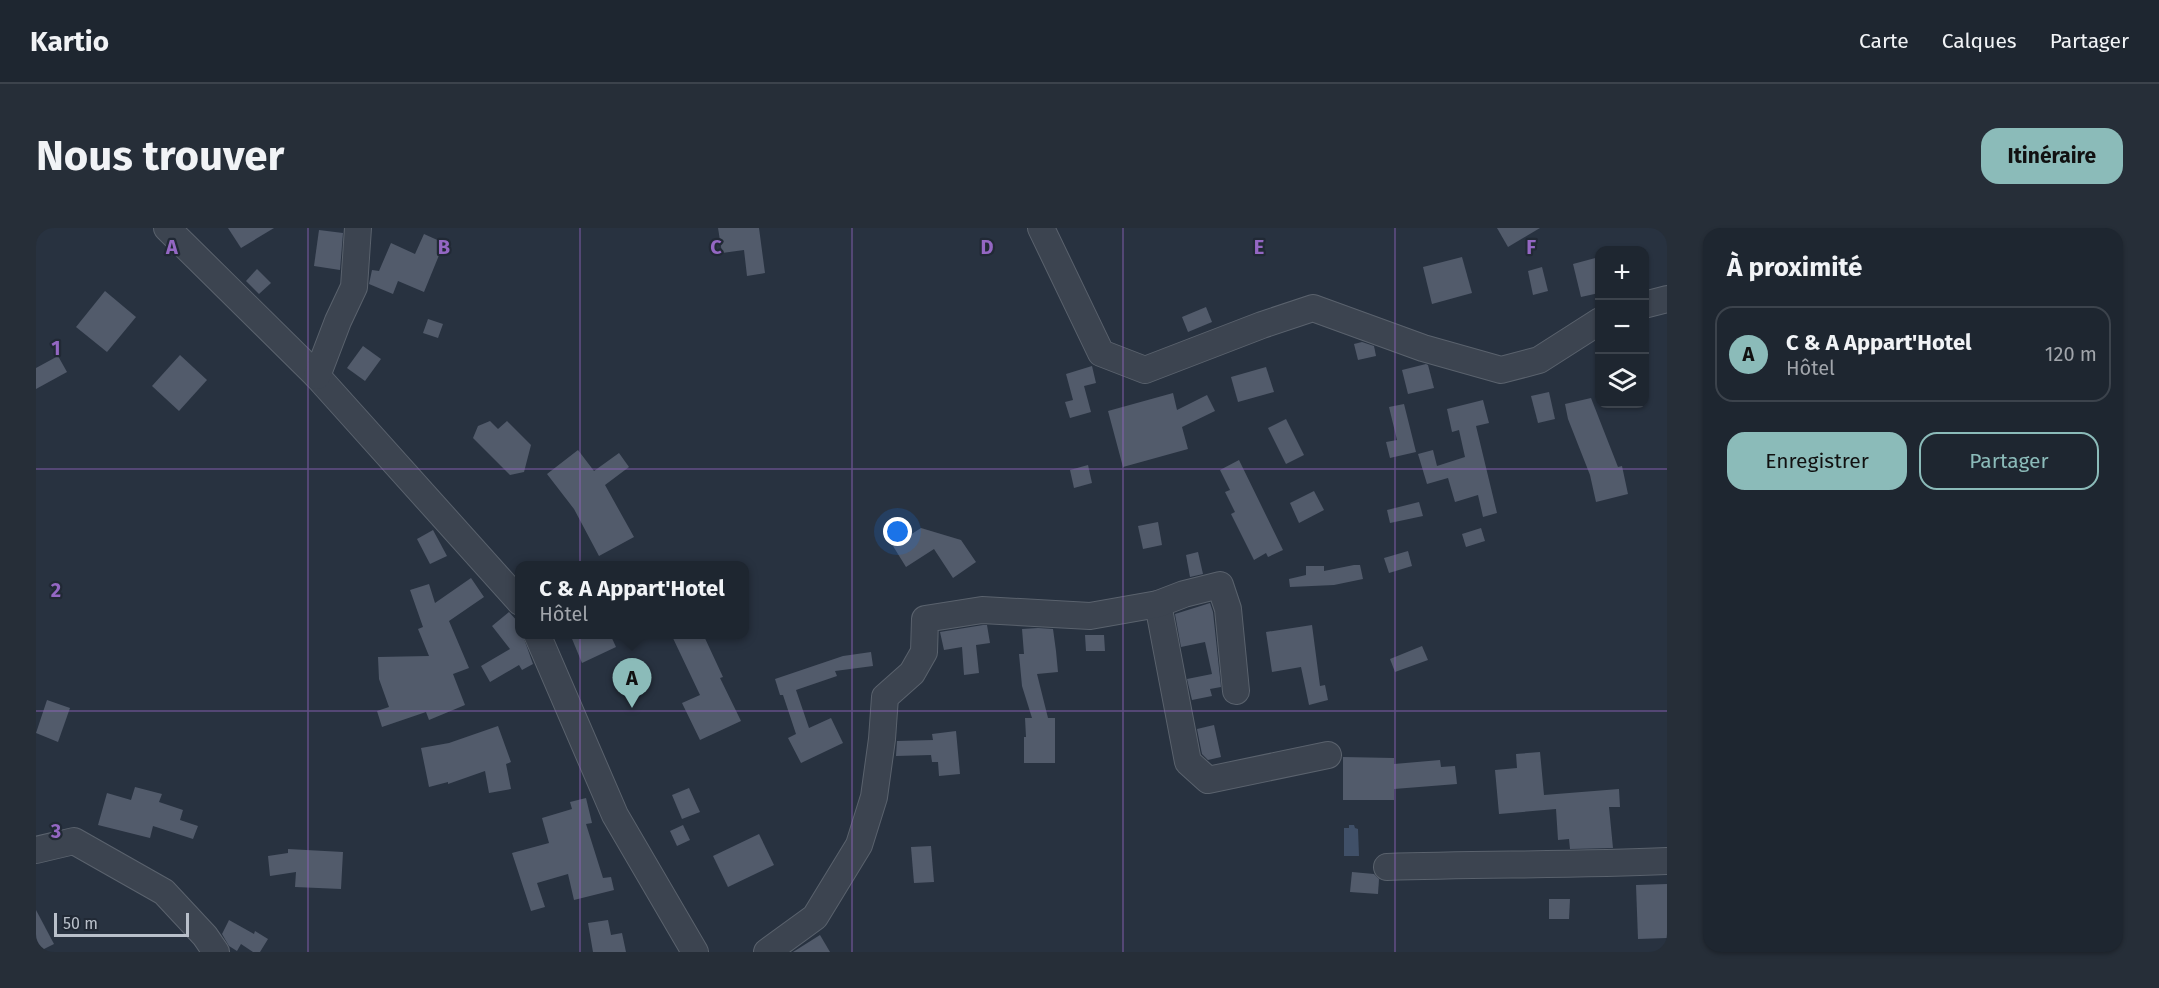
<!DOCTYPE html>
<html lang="fr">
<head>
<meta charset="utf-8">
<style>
	:root { --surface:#1e2630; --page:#262e38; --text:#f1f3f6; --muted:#a1a5ab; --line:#3c434c; --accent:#8bbbb9 }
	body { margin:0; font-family:"Fira Sans",sans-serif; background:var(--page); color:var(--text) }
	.controls { position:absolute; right:18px; top:18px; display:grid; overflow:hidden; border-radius:12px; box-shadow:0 2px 4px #0004 }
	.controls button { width:54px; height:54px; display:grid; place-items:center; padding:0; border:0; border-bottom:2px solid var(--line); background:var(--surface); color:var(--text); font:30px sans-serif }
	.scale { position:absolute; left:18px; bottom:15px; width:135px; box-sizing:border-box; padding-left:6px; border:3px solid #b9c0ca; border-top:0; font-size:16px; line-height:21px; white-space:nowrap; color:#b9c0ca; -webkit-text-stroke:4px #212935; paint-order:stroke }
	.you { position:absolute; left:862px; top:304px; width:21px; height:21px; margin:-15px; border:4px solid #fff; border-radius:50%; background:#1a73e8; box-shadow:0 0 0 9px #1a73e833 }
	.badge { display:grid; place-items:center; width:39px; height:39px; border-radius:50%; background:var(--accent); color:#111; font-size:20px; font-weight:700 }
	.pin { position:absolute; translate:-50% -50px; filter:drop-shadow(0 2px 3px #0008) }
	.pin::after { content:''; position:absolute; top:32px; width:21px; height:18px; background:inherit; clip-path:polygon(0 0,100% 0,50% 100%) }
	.popup { position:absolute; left:479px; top:333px; width:234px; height:78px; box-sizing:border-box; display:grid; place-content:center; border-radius:12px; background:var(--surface); filter:drop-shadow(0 2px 4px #0005); font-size:20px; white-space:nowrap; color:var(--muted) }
	.popup b { font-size:22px; color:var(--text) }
	.popup::after { content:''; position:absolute; left:50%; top:100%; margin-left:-12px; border:12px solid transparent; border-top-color:var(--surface) }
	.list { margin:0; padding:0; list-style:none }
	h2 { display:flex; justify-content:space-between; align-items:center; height:78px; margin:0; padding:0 24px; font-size:26px }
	h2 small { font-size:20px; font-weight:400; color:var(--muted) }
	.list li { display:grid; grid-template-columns:39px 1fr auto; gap:18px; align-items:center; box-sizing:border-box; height:96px; margin:0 12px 12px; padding:0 12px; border:2px solid var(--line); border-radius:18px }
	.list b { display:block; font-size:22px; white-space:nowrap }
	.list p { margin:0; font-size:20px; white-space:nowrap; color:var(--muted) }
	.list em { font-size:20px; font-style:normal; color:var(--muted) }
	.actions { display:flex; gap:12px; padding:18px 24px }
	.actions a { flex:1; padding:14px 0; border:2px solid var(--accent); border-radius:18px; text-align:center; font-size:21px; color:var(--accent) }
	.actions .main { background:var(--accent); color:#111 }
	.icon { flex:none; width:33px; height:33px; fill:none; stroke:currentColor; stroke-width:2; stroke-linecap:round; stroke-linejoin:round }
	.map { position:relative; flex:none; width:1631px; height:724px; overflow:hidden; border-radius:18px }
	header { display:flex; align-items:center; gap:36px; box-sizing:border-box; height:84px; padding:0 30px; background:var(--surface); border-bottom:2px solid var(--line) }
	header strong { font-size:28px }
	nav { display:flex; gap:33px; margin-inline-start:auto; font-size:21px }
	.intro { display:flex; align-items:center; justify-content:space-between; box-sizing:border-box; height:144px; padding:0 36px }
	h1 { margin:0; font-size:42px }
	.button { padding:15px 27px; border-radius:18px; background:var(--accent); color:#111; font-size:21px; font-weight:700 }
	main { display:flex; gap:36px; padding:0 36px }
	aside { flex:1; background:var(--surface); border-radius:18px; box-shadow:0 2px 4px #0004 }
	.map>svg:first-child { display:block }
</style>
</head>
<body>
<header>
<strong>Kartio</strong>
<nav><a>Carte</a><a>Calques</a><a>Partager</a></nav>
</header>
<div class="intro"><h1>Nous trouver</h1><a class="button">Itinéraire</a></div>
<main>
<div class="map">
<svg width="1631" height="724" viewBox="0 0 1631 724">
	<rect width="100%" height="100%" fill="#283240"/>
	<polygon fill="#405068" points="1313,597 1318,597 1319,600 1322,601 1323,628 1308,628 1308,600 1313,600"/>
	<g fill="#525b6b">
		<polygon points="192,0 238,0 205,20"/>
		<polygon points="682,0 723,0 729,45 711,48 708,22 686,25"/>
		<polygon points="1461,0 1504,0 1472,19"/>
		<polygon points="283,2 307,5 304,42 278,38"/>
		<polygon points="388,6 408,15 388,64 362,53 357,66 333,56 336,42 343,43 355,15 379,26"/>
		<polygon points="1426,29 1436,65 1396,76 1387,39"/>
		<polygon points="1563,29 1563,65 1545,69 1537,36"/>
		<polygon points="1506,39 1512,63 1497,67 1492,43"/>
		<polygon points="221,41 235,55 223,66 210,53"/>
		<polygon points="69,63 100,89 71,124 40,99"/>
		<polygon points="1170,79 1176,94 1152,104 1146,89"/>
		<polygon points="392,91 407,96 402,110 387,105"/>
		<polygon points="1326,114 1338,118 1340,128 1322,132 1318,116"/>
		<polygon points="327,118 345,131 329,153 311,140"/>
		<polygon points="144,127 171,152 143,183 116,158"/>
		<polygon points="22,128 31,144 0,161 0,140"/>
		<polygon points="1390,136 1392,137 1398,160 1372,166 1366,142"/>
		<polygon points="1056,138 1060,155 1048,158 1055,184 1034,190 1029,174 1037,172 1030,146"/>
		<polygon points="1230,139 1238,164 1202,174 1195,149"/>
		<polygon points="1513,164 1519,191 1502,195 1495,168"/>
		<polygon points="1137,165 1141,182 1171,167 1179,183 1146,199 1152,221 1087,239 1072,183"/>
		<polygon points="1555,170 1582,239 1586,238 1592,266 1560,274 1554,247 1532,191 1529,176"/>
		<polygon points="1447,172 1453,195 1440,198 1461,285 1447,289 1442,267 1419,274 1412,250 1391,256 1382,226 1397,222 1401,238 1429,229 1423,202 1416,204 1411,181"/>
		<polygon points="1368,176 1380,224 1354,230 1350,214 1361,212 1353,179"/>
		<polygon points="1250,191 1268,227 1250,236 1232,200"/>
		<polygon points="454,193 462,201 471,193 495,217 488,244 474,247 437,210 442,198"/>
		<polygon points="542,222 558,243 583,225 593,239 569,257 598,309 563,328 538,281 511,246"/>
		<polygon points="1203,232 1247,322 1232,329 1230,325 1218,332 1195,286 1199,284 1189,264 1194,262 1184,242"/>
		<polygon points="1052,237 1056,255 1038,260 1034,242"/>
		<polygon points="1278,263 1288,282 1263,295 1254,275"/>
		<polygon points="1383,274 1387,288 1354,295 1351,282"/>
		<polygon points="1122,294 1126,317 1107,321 1102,298"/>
		<polygon points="885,300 925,312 940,334 917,350 898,321 870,339 857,318"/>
		<polygon points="1445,300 1449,313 1430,319 1426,306"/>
		<polygon points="397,302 411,328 394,336 381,311"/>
		<polygon points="1372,323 1376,338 1353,345 1348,330"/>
		<polygon points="1162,324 1167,346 1154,349 1150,327"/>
		<polygon points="1318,337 1324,337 1327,351 1298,357 1254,359 1253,351 1270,347 1270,338 1288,338 1288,343"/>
		<polygon points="435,350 448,369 413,393 433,440 417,446 429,477 393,492 390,484 346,499 341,483 353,479 343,451 342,429 393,428 382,401 387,399 374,362 393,356 399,375"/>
		<polygon points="1174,375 1177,384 1185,459 1174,461 1176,468 1156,472 1151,451 1176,446 1169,414 1145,419 1139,386"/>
		<polygon points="473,384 483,395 483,406 487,408 497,436 486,442 483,437 454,454 445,438 474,421 456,398"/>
		<polygon points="947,397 951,397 954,415 940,417 943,445 928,447 926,419 908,422 904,404"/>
		<polygon points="1276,397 1284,458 1289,457 1292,472 1273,477 1265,439 1236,444 1230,404"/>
		<polygon points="1002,400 1017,401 1020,423 1022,444 1001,446 1012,490 1019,490 1019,535 988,535 988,509 990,509 989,490 996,490 986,458 983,426 988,426 986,401"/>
		<polygon points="534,406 574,406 580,419 546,435"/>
		<polygon points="635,406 667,406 687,449 684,450 705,493 664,512 646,475 664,467"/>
		<polygon points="1049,407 1068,407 1069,423 1050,423"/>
		<polygon points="1386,418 1392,432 1359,444 1354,431"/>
		<polygon points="835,424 837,438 799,443 801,448 760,462 773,500 795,490 807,515 765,535 752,510 760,506 747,467 744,467 739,451 807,428"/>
		<polygon points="11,472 34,480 22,514 0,505"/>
		<polygon points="1178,497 1185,529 1172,532 1166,526 1161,501"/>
		<polygon points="462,498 475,534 470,536 475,561 453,565 449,543 412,556 412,554 393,559 385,520 413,515"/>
		<polygon points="920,503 924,546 903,548 902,534 896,534 895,527 860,528 861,513 897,512 896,506"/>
		<polygon points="1504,524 1508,567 1583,561 1584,579 1573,579 1577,620 1534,621 1533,611 1522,612 1520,581 1463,586 1459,542 1481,540 1480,526"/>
		<polygon points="1307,529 1358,530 1358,536 1404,532 1405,539 1419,538 1421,556 1358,561 1358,572 1307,572"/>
		<polygon points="99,559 126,566 123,574 147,582 144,592 162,598 157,611 117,598 114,610 62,597 71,565 95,572"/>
		<polygon points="653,560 664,584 646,591 636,567"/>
		<polygon points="550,570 556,595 550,596 567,650 575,649 578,662 538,672 532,646 501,655 509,679 495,683 476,625 513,615 506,590 536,581 534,574"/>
		<polygon points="647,597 654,612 641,618 634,603"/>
		<polygon points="723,606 738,637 692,659 677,628"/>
		<polygon points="895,618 898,654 878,655 875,619"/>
		<polygon points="252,621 307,624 305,661 259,659 260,644 234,648 232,628 252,625"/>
		<polygon points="1316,644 1338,646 1343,651 1342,666 1314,664"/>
		<polygon points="1631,656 1631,710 1602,711 1600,657"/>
		<polygon points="1513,671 1534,671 1533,691 1513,691"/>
		<polygon points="0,682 18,716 2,724 0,724"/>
		<polygon points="193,692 218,706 219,703 232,711 224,724 217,724 205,716 201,723 193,718 186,706"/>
		<polygon points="572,692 575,707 586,705 590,724 557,724 552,695"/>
		<polygon points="784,707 794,724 757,724"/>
	</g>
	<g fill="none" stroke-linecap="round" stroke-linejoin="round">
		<defs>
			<g id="minor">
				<polyline points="131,0 281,148 484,374"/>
				<polyline points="1005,0 1065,125 1109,142 1226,97 1277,80 1387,120 1465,142 1503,132 1564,93"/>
				<polyline points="1608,77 1631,71"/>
				<polyline points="281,148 302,93 318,59 322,0"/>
				<polyline points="1122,376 1152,534 1172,552 1292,527"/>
				<polyline points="501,406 579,587 659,724"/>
				<polyline points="0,622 38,613 128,664 169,708 180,724"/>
				<path d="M 1351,639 C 1444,636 1538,637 1631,633"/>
				<polyline points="731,724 779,689 823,617 838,569 846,511 849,469 876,445 888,424 889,391 946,382 1054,388 1122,376 1148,366 1184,357 1192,381 1200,463"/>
			</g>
		</defs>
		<use href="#minor" stroke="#5a626d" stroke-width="28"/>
		<use href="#minor" stroke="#3c4450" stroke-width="26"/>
	</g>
	<path fill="none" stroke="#9467c3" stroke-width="1.5" stroke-opacity="0.55" d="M 272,0 L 272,724M 544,0 L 544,724M 816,0 L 816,724M 1087,0 L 1087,724M 1359,0 L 1359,724M 0,241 L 1631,241M 0,483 L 1631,483"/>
	<g font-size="20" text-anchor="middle" font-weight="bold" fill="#9467c3" stroke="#212935" stroke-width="4.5" stroke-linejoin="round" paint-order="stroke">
		<text x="136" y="26">A</text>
		<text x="408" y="26">B</text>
		<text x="680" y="26">C</text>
		<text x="951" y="26">D</text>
		<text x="1223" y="26">E</text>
		<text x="1495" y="26">F</text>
		<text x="20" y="127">1</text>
		<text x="20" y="369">2</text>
		<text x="20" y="610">3</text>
	</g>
</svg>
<div class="controls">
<button>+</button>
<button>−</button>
<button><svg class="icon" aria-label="layers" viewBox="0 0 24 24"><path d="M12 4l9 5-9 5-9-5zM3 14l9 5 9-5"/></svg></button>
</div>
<div class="scale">50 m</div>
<div class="you"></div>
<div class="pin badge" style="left:596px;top:480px">A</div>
<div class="popup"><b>C &amp; A Appart'Hotel</b>Hôtel</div>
</div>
<aside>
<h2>À proximité<small></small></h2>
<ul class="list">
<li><span class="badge">A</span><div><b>C &amp; A Appart'Hotel</b><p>Hôtel</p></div><em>120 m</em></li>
</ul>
<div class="actions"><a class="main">Enregistrer</a><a>Partager</a></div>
</aside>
</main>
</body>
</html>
